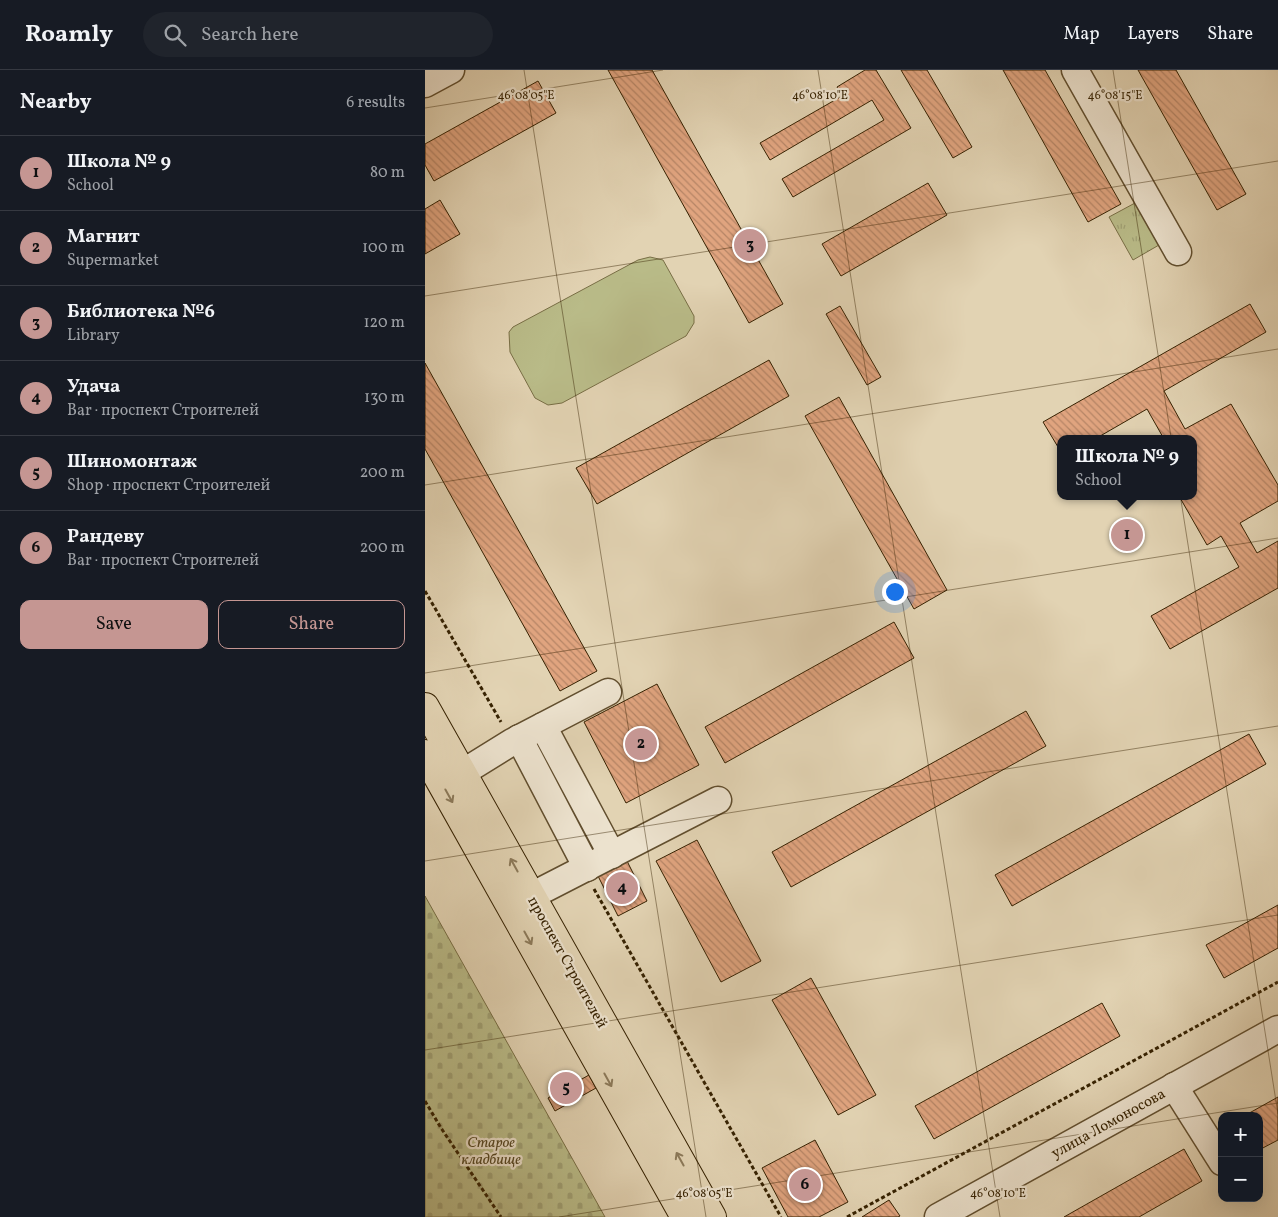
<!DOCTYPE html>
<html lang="en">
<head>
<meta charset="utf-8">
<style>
	:root { --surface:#171b24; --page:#20242c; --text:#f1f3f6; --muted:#9ea1a6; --line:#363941; --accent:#c59692 }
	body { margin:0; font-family:Vollkorn,serif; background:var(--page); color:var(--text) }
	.controls { position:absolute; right:15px; bottom:15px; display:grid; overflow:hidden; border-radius:10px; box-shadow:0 5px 20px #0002 }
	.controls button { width:45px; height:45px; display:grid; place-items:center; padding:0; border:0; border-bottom:1px solid var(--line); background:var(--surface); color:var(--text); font:25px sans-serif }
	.you { position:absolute; left:469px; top:521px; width:18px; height:18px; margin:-12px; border:4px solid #fff; border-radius:50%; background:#1a73e8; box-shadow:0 0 0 8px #1a73e833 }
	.badge { display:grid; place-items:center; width:32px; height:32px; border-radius:50%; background:var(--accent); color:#111; font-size:16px; font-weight:700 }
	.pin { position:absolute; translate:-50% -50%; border:2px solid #fff; box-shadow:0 1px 5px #0006 }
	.popup { position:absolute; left:632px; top:365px; width:140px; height:65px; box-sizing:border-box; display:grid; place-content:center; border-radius:10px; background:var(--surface); filter:drop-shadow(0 1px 4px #0005); font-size:16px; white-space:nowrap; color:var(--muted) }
	.popup b { font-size:19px; color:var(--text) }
	.popup::after { content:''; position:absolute; left:50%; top:100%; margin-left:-10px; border:10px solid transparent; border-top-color:var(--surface) }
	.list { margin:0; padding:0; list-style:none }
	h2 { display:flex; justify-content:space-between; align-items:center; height:65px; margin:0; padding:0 20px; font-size:21px }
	h2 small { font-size:16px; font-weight:400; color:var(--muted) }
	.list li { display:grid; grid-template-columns:32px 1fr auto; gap:15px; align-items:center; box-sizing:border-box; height:75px; padding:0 20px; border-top:1px solid var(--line) }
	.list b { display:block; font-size:19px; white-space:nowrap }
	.list p { margin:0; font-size:16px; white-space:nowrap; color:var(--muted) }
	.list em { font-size:16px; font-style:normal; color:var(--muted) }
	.actions { display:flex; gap:10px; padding:15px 20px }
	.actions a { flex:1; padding:11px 0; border:1px solid var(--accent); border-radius:10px; text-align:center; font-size:18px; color:var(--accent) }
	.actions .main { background:var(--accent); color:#111 }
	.icon { flex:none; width:28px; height:28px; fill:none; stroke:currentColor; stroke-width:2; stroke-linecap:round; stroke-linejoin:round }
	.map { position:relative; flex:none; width:853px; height:1147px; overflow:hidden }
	header { display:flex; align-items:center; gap:30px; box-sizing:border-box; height:70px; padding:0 25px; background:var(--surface); border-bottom:1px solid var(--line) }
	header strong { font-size:24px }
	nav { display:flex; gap:28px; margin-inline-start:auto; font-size:18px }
	.search { width:350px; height:45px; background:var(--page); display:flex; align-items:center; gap:12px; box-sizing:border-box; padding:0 18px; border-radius:28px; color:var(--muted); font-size:19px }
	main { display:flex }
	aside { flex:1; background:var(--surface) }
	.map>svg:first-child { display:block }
</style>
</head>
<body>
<header>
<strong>Roamly</strong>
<div class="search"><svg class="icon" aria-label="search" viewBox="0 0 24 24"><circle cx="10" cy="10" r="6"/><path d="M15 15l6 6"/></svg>Search here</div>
<nav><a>Map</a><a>Layers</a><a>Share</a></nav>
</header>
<main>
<aside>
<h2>Nearby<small>6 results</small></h2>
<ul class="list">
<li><span class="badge">1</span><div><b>Школа № 9</b><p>School</p></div><em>80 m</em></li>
<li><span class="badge">2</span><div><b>Магнит</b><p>Supermarket</p></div><em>100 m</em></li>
<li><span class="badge">3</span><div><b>Библиотека №6</b><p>Library</p></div><em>120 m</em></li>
<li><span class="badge">4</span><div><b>Удача</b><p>Bar · проспект Строителей</p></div><em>130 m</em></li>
<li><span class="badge">5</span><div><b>Шиномонтаж</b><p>Shop · проспект Строителей</p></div><em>200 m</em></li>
<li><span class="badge">6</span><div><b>Рандеву</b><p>Bar · проспект Строителей</p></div><em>200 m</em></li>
</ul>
<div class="actions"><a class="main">Save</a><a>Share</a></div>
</aside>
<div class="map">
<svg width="853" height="1147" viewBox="0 0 853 1147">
	<defs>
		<pattern id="cemetery-stones" width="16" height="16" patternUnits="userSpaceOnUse" patternTransform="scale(1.25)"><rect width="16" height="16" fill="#b9bb88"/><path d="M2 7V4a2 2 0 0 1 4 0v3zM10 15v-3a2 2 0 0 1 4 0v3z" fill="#a0a074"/></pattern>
		<pattern id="park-tufts" width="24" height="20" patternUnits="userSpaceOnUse" patternTransform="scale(1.25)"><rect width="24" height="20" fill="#b9bb88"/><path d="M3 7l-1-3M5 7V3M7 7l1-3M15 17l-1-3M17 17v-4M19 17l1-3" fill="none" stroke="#a0a074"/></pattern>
		<pattern id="building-back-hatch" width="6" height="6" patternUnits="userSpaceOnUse" patternTransform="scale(1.25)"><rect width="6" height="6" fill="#e0a47f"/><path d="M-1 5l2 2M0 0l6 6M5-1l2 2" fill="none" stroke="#b68566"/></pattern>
	</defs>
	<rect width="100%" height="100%" fill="#e2d3b3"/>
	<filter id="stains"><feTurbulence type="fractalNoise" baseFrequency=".004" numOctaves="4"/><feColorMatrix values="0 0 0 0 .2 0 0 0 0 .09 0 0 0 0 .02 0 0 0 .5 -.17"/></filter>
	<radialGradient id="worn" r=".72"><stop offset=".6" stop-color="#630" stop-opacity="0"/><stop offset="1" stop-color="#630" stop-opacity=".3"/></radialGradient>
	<polygon fill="url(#cemetery-stones)" stroke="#786e45" points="0,826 180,1147 0,1147"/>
	<polygon fill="url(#park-tufts)" stroke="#786e45" points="710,133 734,175 708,190 684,147"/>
	<polygon fill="#b9bb88" stroke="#786e45" points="225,187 238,190 269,246 269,253 261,266 137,333 123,335 110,328 85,282 84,262 88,257 213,190"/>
	<g fill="url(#building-back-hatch)" stroke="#362202">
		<polygon points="183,0 227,0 358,234 324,253"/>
		<polygon points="440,0 451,0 486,58 368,127 357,109 459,50 447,30 345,90 335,73 417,26 412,17"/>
		<polygon points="476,0 502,0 547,77 528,88"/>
		<polygon points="578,0 620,0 696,134 663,152"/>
		<polygon points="713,0 751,0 821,124 792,140"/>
		<polygon points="113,11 131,43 9,111 0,95 0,74"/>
		<polygon points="503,113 522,145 416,206 397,174"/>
		<polygon points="15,130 35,164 0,184 0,139"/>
		<polygon points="825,234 841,262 739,321 760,359 806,334 853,415 853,431 815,453 832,483 853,471 853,518 745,579 726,546 814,497 796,466 782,475 754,426 768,426 768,369 739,369 722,339 670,369 636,369 636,382 618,352"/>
		<polygon points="415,236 456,307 442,315 401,244"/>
		<polygon points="344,290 364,326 172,434 151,398"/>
		<polygon points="0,293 172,601 135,621 0,379"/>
		<polygon points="414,327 522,520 489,539 380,346"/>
		<polygon points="469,552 489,588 300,693 280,657"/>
		<polygon points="232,614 274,695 201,733 159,652"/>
		<polygon points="601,641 621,676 366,817 347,782"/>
		<polygon points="824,664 841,694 587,836 570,805"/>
		<polygon points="272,770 336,891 296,912 231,791"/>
		<polygon points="202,791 222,831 193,846 173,806"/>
		<polygon points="853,835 853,878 799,908 781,875"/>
		<polygon points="386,908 451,1025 413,1045 347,930"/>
		<polygon points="677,933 695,966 509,1069 490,1036"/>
		<polygon points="164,1005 171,1018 130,1041 123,1028"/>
		<polygon points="853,1027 853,1070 834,1080 834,1046 819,1046"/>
		<polygon points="390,1070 423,1132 394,1147 363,1147 337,1098"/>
		<polygon points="759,1079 777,1111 714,1147 639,1147"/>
		<polygon points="464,1130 475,1146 473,1147 437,1147"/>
	</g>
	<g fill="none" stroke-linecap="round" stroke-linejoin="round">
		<defs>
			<g id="minor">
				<polyline points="650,0 753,182"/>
				<polyline points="0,14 26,0"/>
				<polyline points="118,656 187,785"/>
				<polyline points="94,668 162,798"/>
				<polyline points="37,703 87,672 183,622"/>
				<polyline points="106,826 293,730"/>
				<polyline points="749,1016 797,1092"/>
				<polyline points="513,1147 853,959"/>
			</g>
			<g id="major">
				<polyline points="0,637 287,1147"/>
				<polyline points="0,684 260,1147"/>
			</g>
		</defs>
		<use href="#minor" stroke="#614e2e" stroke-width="29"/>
		<use href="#major" stroke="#362202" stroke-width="30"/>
		<g stroke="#362202" stroke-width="3" stroke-dasharray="4 2.5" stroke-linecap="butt">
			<polyline points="0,521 76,652"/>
			<polyline points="169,819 356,1147"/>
			<polyline points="0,1031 16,1058 76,1147"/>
			<polyline points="422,1147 853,912"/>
		</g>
		<use href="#minor" stroke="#ece2ce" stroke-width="26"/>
		<use href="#major" stroke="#e2d3b3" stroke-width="28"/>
	</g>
	<defs><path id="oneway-shaft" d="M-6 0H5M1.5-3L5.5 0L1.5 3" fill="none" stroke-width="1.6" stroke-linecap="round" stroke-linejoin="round" transform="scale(1.25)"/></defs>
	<g stroke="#8c7a5a">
		<use href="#oneway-shaft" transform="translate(24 726) rotate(61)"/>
		<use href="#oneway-shaft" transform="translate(89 795) rotate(-119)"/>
		<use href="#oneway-shaft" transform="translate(103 868) rotate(61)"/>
		<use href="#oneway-shaft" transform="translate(183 1010) rotate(61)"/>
		<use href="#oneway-shaft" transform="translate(255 1089) rotate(-119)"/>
	</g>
	<path fill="none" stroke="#362202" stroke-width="1" stroke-opacity="0.45" d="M 99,0 L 281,1147M 393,0 L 575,1147M 688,0 L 853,1044M 0,38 L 238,0M 0,226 L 853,91M 0,415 L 853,279M 0,603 L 853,468M 0,791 L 853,656M 0,980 L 853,845M 134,1147 L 853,1033"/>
	<g text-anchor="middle" stroke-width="4.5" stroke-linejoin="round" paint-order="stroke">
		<g font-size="15" fill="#362202" stroke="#ece2ce">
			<text transform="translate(143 892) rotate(61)" y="5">проспект Строителей</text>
			<text transform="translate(683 1053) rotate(-29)" y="5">улица Ломоносова</text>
		</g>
		<g font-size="15" font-style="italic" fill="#574824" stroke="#ece2ce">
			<text x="66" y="1077">Старое<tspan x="66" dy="17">кладбище</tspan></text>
		</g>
	</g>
	<g font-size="12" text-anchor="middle" fill="#362202" stroke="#ece2ce" stroke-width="4.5" stroke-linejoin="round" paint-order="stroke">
		<text x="690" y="29">46°08'15"E</text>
		<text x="101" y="29">46°08'05"E</text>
		<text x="395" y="29">46°08'10"E</text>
		<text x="279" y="1127">46°08'05"E</text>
		<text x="573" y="1127">46°08'10"E</text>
	</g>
	<rect width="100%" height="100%" filter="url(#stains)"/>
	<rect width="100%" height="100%" fill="url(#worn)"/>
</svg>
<div class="controls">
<button>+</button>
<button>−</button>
</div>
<div class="you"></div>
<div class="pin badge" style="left:702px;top:465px">1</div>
<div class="popup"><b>Школа № 9</b>School</div>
<div class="pin badge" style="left:216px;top:674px">2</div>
<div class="pin badge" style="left:325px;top:175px">3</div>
<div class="pin badge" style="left:197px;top:818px">4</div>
<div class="pin badge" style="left:141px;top:1018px">5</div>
<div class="pin badge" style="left:380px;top:1115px">6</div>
</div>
</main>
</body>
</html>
